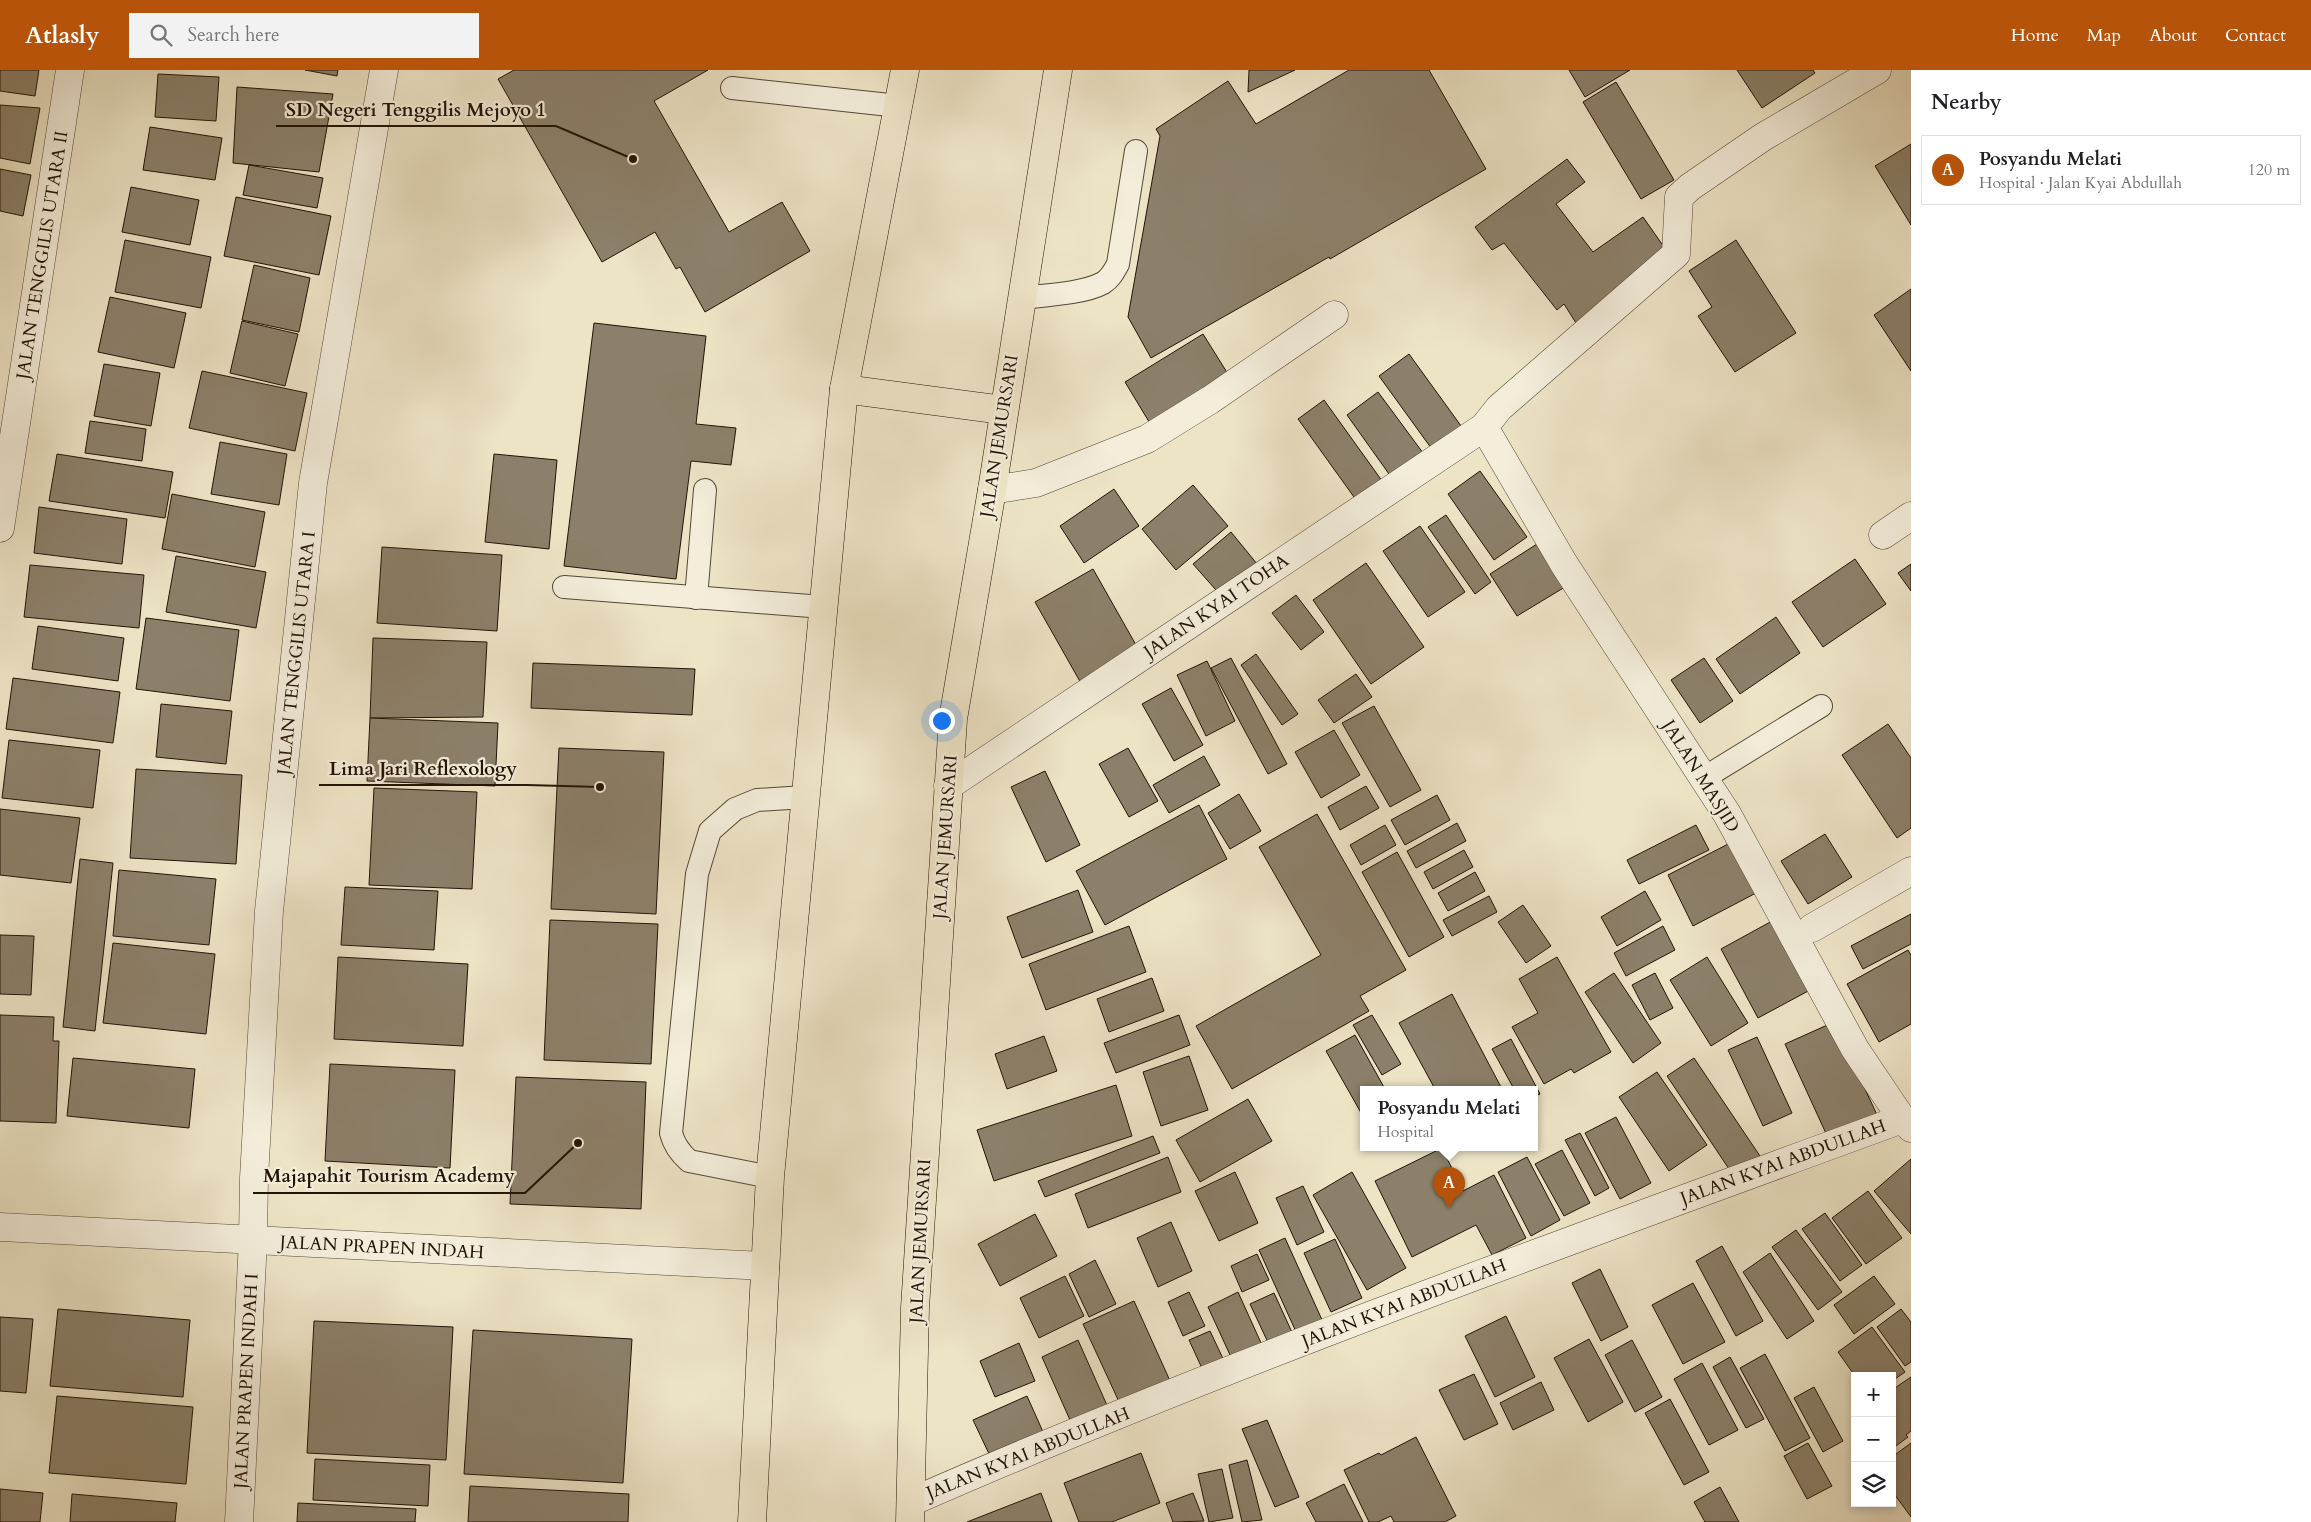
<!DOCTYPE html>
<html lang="en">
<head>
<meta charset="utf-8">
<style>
	:root { --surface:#fff; --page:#f2f2f2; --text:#202124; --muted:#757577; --line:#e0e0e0; --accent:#b45309 }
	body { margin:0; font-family:Cardo,serif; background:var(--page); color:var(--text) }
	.controls { position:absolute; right:15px; bottom:15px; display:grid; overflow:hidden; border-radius:0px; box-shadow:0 2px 8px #0003 }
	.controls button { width:45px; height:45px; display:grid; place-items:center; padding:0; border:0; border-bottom:1px solid var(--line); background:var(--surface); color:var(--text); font:25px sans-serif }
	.you { position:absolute; left:941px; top:650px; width:18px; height:18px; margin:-12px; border:4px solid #fff; border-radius:50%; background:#1a73e8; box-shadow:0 0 0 8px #1a73e833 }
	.badge { display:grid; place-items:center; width:32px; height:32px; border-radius:50%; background:var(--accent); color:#fff; font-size:16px; font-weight:700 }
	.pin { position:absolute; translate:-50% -41px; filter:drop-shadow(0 1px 2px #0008) }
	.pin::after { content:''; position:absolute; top:26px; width:18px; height:15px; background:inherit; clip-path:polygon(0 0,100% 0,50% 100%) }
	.popup { position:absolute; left:1360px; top:1016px; width:178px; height:65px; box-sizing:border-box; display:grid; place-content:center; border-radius:0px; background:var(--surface); filter:drop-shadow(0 1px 4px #0005); font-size:16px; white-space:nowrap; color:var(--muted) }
	.popup b { font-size:19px; color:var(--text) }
	.popup::after { content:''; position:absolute; left:50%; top:100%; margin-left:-10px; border:10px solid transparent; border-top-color:var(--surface) }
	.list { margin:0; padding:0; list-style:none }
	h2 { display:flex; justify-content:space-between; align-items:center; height:65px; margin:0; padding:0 20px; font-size:21px }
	h2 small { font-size:16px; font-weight:400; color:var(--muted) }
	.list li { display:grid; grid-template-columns:32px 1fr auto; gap:15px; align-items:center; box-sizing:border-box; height:70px; margin:0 10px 10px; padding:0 10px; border:1px solid var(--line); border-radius:0px }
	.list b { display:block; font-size:19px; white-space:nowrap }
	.list p { margin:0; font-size:16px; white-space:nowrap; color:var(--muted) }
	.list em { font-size:16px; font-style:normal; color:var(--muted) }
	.icon { flex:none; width:28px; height:28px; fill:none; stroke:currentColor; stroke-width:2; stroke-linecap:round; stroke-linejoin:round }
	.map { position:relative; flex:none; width:1911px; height:1452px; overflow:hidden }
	header { display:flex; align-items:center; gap:30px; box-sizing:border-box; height:70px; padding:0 25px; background:var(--accent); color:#fff }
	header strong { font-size:24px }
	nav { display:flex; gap:28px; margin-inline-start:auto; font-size:18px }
	.search { width:350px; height:45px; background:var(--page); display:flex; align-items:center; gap:12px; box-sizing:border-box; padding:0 18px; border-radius:0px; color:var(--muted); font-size:19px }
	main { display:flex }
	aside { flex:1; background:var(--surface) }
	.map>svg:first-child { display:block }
</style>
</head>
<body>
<header>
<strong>Atlasly</strong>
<div class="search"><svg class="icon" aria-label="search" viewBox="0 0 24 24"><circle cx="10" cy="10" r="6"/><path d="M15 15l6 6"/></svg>Search here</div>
<nav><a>Home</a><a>Map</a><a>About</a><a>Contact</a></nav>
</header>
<main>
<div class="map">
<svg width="1911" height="1452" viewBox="0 0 1911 1452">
	<rect width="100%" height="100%" fill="#ede4c6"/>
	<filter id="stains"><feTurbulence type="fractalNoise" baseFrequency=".004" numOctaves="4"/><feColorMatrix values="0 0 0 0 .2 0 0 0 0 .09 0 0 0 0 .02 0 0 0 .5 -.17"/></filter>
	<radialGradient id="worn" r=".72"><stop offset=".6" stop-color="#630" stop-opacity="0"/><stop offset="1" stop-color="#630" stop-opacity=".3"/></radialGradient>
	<g fill="#8c806a" stroke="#221306">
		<polygon points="0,0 39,0 35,26 0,21"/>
		<polygon points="305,0 338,0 337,6"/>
		<polygon points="514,0 708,0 654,31 729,162 782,132 810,181 705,242 680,197 676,199 655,162 602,192 498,9"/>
		<polygon points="1249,0 1295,0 1248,22"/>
		<polygon points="1349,0 1429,0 1486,99 1330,189 1329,187 1151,288 1128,247 1160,66 1156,59 1228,11 1256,54"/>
		<polygon points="1569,0 1630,0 1585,27"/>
		<polygon points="1737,0 1813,0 1815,3 1762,38"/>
		<polygon points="158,4 219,7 216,51 155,47"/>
		<polygon points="1616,12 1674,110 1641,129 1583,32"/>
		<polygon points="237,17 333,24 319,102 233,93"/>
		<polygon points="0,35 40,38 30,94 0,88"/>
		<polygon points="150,57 222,68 215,110 143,100"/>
		<polygon points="1911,74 1911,155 1875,96"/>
		<polygon points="1567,89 1585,112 1556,134 1593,182 1643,147 1671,187 1576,253 1564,234 1557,240 1504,173 1492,180 1475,157"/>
		<polygon points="249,95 323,108 317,138 243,125"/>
		<polygon points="0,99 31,105 23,146 0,141"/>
		<polygon points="131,117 199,130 190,175 122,162"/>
		<polygon points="236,127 331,146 319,205 224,186"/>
		<polygon points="125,170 211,187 201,238 115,222"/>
		<polygon points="1736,170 1796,263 1735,302 1698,246 1712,237 1689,201"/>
		<polygon points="254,195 310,208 299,262 242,250"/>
		<polygon points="1911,219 1911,301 1874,245"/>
		<polygon points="110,227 186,243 174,298 98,282"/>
		<polygon points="242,251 298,264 285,316 230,303"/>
		<polygon points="594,253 706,266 696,354 736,358 731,395 691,391 676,509 564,496"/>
		<polygon points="1203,264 1233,312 1154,360 1125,312"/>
		<polygon points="1409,284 1464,360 1434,382 1379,306"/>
		<polygon points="104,294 160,303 151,356 94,346"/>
		<polygon points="202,301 307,323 295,381 189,358"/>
		<polygon points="1378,322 1426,387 1394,411 1347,345"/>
		<polygon points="1324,330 1385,415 1359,434 1298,349"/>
		<polygon points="90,351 146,359 142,391 85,383"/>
		<polygon points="220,372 287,384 279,435 211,424"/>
		<polygon points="57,384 173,402 165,448 49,431"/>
		<polygon points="494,384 557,390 549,479 485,472"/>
		<polygon points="1480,401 1527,467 1494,490 1448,424"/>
		<polygon points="1193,415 1228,456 1176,500 1142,459"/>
		<polygon points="1114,419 1139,456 1084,493 1060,456"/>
		<polygon points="172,424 265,442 255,497 162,479"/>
		<polygon points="39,437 127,449 122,494 34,483"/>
		<polygon points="1446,445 1491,512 1475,524 1428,457"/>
		<polygon points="1420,456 1465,522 1428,547 1383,481"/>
		<polygon points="1231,462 1262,500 1223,528 1193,494"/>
		<polygon points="1537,474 1565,517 1517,546 1490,504"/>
		<polygon points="382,477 502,485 497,561 377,553"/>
		<polygon points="176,486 266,502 256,558 166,542"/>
		<polygon points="1855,489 1886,534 1823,577 1792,532"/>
		<polygon points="1366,493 1424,577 1371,614 1313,530"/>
		<polygon points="1911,494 1911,521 1898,503"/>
		<polygon points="30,495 144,505 139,558 24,547"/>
		<polygon points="1093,499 1140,582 1082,615 1035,532"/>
		<polygon points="1296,525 1324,562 1301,580 1272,543"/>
		<polygon points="1776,547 1800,583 1740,624 1716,589"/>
		<polygon points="146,548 239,560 230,631 136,619"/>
		<polygon points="38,556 124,568 118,611 32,599"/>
		<polygon points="373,568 487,572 483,647 370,648"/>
		<polygon points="1256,584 1298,644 1282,655 1241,595"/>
		<polygon points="1231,588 1287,694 1268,704 1211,598"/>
		<polygon points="1704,588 1733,631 1700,653 1671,610"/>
		<polygon points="1207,591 1235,651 1206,666 1177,605"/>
		<polygon points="533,593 695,599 692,645 531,638"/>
		<polygon points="1356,604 1372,627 1334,653 1318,630"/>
		<polygon points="13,608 120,622 113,673 6,659"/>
		<polygon points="1171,618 1203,675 1174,691 1142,634"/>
		<polygon points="161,634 232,641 226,694 156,687"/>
		<polygon points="1374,636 1421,720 1390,737 1342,653"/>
		<polygon points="370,648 498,653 495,716 367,711"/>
		<polygon points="1888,654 1911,688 1911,758 1897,768 1842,685"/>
		<polygon points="1334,660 1360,705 1321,728 1295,682"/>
		<polygon points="9,670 100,680 93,738 2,728"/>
		<polygon points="559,678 664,682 656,844 551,839"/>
		<polygon points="1128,678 1158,731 1129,747 1099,694"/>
		<polygon points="1204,686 1220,715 1169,743 1153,715"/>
		<polygon points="136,699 242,705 236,794 130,788"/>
		<polygon points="1045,701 1080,775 1046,792 1011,717"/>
		<polygon points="1366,716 1379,738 1340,760 1328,737"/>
		<polygon points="374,718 477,722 472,819 369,815"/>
		<polygon points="1239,724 1261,761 1230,779 1208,743"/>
		<polygon points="1437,725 1450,750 1405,775 1391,750"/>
		<polygon points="1199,735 1227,789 1105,855 1076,801"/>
		<polygon points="0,739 80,748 71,813 0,805"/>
		<polygon points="1317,744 1406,900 1360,926 1369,941 1232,1019 1196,956 1321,885 1259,777"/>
		<polygon points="1457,753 1466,771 1416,798 1407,781"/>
		<polygon points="1385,755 1396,775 1361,795 1350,775"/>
		<polygon points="1696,755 1709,780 1639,814 1627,790"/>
		<polygon points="1825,764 1852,807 1808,834 1781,791"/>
		<polygon points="1732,772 1758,822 1693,856 1668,805"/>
		<polygon points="1464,780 1473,797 1433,819 1424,802"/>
		<polygon points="1397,782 1444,867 1409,887 1362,802"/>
		<polygon points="80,789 113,793 95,961 63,957"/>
		<polygon points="119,800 216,809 209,875 113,866"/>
		<polygon points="1475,802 1485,821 1448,841 1438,823"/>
		<polygon points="345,817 438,821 434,880 341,875"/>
		<polygon points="1078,820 1093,862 1022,888 1007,847"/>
		<polygon points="1645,821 1661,850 1617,876 1601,847"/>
		<polygon points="1489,826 1497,842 1452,866 1443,850"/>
		<polygon points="1523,835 1551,876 1526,893 1498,852"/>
		<polygon points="1911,844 1911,874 1863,899 1851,876"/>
		<polygon points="550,850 658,854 651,994 544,990"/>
		<polygon points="1772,851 1810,920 1758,948 1721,879"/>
		<polygon points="1129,856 1146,902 1046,940 1029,894"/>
		<polygon points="1663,856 1675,880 1626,906 1614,883"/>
		<polygon points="0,865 34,866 31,925 0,924"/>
		<polygon points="113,873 215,884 206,964 103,953"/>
		<polygon points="1908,880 1911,885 1911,954 1879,972 1847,914"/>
		<polygon points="338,887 468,894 463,976 334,969"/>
		<polygon points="1557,887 1611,982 1574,1003 1571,999 1544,1014 1512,957 1538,943 1519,909"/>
		<polygon points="1707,887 1748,953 1711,976 1670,910"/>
		<polygon points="1614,903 1661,973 1633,993 1585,922"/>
		<polygon points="1655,903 1673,938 1650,950 1632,915"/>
		<polygon points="1152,908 1164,941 1109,962 1097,929"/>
		<polygon points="1452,924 1502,1019 1435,1019 1399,953"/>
		<polygon points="0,945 54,947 53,971 59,971 56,1053 0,1051"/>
		<polygon points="1179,945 1190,975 1116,1003 1104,973"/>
		<polygon points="1372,945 1401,994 1382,1005 1353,955"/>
		<polygon points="1834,952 1878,1047 1829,1070 1785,974"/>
		<polygon points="1355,965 1385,1019 1364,1019 1364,1048 1326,981"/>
		<polygon points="1044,966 1057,1001 1007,1019 995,984"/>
		<polygon points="1757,967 1792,1043 1763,1056 1728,980"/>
		<polygon points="1511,969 1540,1024 1534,1027 1534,1019 1514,1019 1492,979"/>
		<polygon points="1189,986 1208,1040 1161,1056 1143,1002"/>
		<polygon points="73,988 195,999 189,1058 67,1046"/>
		<polygon points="1694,988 1762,1089 1735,1108 1667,1006"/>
		<polygon points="330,994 455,1000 450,1098 325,1091"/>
		<polygon points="1657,1002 1707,1075 1669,1101 1619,1027"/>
		<polygon points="516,1007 646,1012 641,1139 510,1134"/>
		<polygon points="1116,1015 1132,1066 994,1111 977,1060"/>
		<polygon points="1248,1029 1272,1071 1200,1112 1176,1070"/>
		<polygon points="1616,1047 1651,1113 1620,1129 1585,1063"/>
		<polygon points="1580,1063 1609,1118 1595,1126 1565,1070"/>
		<polygon points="1153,1066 1160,1083 1045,1127 1038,1111"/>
		<polygon points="1442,1078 1463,1121 1494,1105 1526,1168 1492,1185 1476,1155 1412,1187 1375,1111"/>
		<polygon points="1562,1080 1590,1133 1564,1146 1535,1094"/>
		<polygon points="1168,1087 1181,1122 1088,1158 1075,1124"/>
		<polygon points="1527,1087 1560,1150 1531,1166 1498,1102"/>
		<polygon points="1911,1089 1911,1164 1874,1121"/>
		<polygon points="1235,1102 1258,1153 1219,1171 1195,1121"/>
		<polygon points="1352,1102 1406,1198 1367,1220 1313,1125"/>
		<polygon points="1303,1116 1324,1162 1297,1175 1276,1128"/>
		<polygon points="1868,1121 1902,1168 1866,1194 1832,1148"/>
		<polygon points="1825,1143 1862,1195 1840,1211 1802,1159"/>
		<polygon points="1035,1144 1057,1186 1000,1216 978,1174"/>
		<polygon points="1171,1152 1192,1201 1158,1217 1137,1168"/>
		<polygon points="1796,1160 1842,1222 1818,1240 1772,1177"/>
		<polygon points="1285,1168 1323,1252 1297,1264 1259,1180"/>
		<polygon points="1335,1169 1362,1228 1331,1242 1304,1183"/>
		<polygon points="1722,1176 1763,1251 1736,1266 1696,1191"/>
		<polygon points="1770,1183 1814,1251 1787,1269 1743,1202"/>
		<polygon points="1257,1184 1269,1210 1242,1222 1231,1196"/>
		<polygon points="1095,1190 1116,1234 1089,1247 1069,1204"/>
		<polygon points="1600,1199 1628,1257 1601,1271 1572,1213"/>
		<polygon points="1065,1206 1084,1246 1039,1268 1020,1228"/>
		<polygon points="1874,1206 1895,1234 1854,1264 1834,1235"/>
		<polygon points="1693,1213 1725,1272 1683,1294 1652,1235"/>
		<polygon points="1189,1222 1205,1256 1183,1266 1168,1232"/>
		<polygon points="1238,1222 1266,1284 1236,1298 1208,1237"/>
		<polygon points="1274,1223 1296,1271 1272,1281 1250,1234"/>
		<polygon points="1134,1231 1171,1313 1121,1336 1083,1254"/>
		<polygon points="58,1239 190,1250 183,1327 50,1316"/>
		<polygon points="1901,1239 1911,1252 1911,1292 1905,1296 1877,1257"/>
		<polygon points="1506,1246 1535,1307 1495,1327 1465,1266"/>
		<polygon points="0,1247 33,1249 26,1323 0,1321"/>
		<polygon points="314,1251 453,1257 446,1390 307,1383"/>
		<polygon points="1872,1257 1905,1302 1892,1311 1892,1306 1855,1306 1838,1282"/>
		<polygon points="473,1260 632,1269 623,1413 464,1404"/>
		<polygon points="1210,1261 1227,1297 1206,1307 1189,1270"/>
		<polygon points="1589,1269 1623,1332 1588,1352 1554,1288"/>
		<polygon points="1078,1270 1110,1342 1074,1359 1042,1287"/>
		<polygon points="1632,1270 1662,1327 1635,1342 1605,1285"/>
		<polygon points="1019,1273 1035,1311 995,1327 980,1291"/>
		<polygon points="1765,1284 1810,1368 1785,1381 1740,1298"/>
		<polygon points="1730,1287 1764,1349 1746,1358 1713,1297"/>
		<polygon points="1702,1293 1738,1360 1709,1375 1674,1309"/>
		<polygon points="1474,1304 1498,1354 1464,1370 1439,1320"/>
		<polygon points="1911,1307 1911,1361 1906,1365 1908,1367 1892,1379 1892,1320"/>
		<polygon points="1541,1312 1554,1340 1513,1360 1500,1333"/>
		<polygon points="1814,1317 1843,1371 1823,1382 1794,1328"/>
		<polygon points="57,1326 193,1337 186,1414 49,1403"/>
		<polygon points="1027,1326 1044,1364 991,1388 973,1350"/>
		<polygon points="1670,1329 1709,1402 1684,1415 1645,1343"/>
		<polygon points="1267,1350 1299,1427 1275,1437 1242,1359"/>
		<polygon points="1416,1367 1456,1446 1445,1452 1394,1452 1391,1446 1378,1452 1369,1452 1344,1400 1379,1383 1381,1385"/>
		<polygon points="1808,1373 1832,1416 1807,1429 1784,1386"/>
		<polygon points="1911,1373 1911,1447 1892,1421 1892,1387"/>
		<polygon points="1141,1383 1160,1433 1112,1452 1079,1452 1064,1413"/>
		<polygon points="315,1389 430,1395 428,1436 313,1430"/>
		<polygon points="1247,1390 1262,1450 1242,1452 1229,1395"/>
		<polygon points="1222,1399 1233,1448 1209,1452 1198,1404"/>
		<polygon points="1344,1414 1363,1452 1316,1452 1306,1433"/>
		<polygon points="470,1416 629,1424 628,1452 468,1452"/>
		<polygon points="1720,1417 1739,1452 1705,1452 1694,1432"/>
		<polygon points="0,1419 43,1423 40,1452 0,1452"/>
		<polygon points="1041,1423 1052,1452 967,1452"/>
		<polygon points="1193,1423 1204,1451 1173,1452 1166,1433"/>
		<polygon points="72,1424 177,1433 175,1452 70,1452"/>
		<polygon points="298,1433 416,1439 415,1452 297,1452"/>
	</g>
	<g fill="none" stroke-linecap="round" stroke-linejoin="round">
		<defs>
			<g id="service">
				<polyline points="732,18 899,36"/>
				<path d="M 1021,228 C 1045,225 1082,224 1103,213 C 1111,208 1114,201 1118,194 L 1136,81"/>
				<polyline points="564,517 823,537"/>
				<polyline points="696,528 705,420"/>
				<polyline points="1704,708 1821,636"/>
				<path d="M 770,1107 L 689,1091 C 680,1083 674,1075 671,1063 L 697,804 L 710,761 L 735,739 L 757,730 L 805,727"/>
			</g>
			<g id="minor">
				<polyline points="1484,357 1564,494 1727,744 1855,979 1902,1049 1911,1058"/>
				<polyline points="992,420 1036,413 1147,369 1210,330 1334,245"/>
				<polyline points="0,458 70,0"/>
				<polyline points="1883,465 1911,446"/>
				<polyline points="948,716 1484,357 1499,338 1676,184 1679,127 1690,117 1763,67 1877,0"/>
				<polyline points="1812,858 1911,801"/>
				<polyline points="0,1157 765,1196"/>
				<path d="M 911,1432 C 1235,1290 1570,1171 1902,1049"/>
				<polyline points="239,1452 253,1170 254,1108 269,841 313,413 384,0"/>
			</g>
			<g id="primary">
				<polyline points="844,319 1003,340"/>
				<polyline points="752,1452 770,1107 844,319 905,0"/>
				<polyline points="910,1452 915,1238 953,649 992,420 1058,0"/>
			</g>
		</defs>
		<use href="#service" stroke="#554736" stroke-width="24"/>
		<use href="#minor" stroke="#554736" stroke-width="29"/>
		<use href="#primary" stroke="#221306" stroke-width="29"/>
		<use href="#service" stroke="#f3edda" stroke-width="22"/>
		<use href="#minor" stroke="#f3edda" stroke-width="28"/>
		<use href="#primary" stroke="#ede4c6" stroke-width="28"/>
	</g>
	<g text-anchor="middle" stroke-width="4.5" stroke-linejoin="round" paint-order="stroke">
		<g font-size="18" fill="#221306" stroke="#f3edda">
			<text transform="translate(42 185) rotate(-81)" y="6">JALAN TENGGILIS UTARA II</text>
			<text transform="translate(999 366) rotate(-81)" y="6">JALAN JEMURSARI</text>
			<text transform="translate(1216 536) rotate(-34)" y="6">JALAN KYAI TOHA</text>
			<text transform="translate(296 583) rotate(-84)" y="6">JALAN TENGGILIS UTARA I</text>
			<text transform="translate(1701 706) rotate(58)" y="6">JALAN MASJID</text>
			<text transform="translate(945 767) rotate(-86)" y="6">JALAN JEMURSARI</text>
			<text transform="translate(1783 1092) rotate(-20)" y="6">JALAN KYAI ABDULLAH</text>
			<text transform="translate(920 1171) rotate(-87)" y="6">JALAN JEMURSARI</text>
			<text transform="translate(382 1177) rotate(3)" y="6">JALAN PRAPEN INDAH</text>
			<text transform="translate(1404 1233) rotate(-21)" y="6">JALAN KYAI ABDULLAH</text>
			<text transform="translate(246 1311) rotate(-87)" y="6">JALAN PRAPEN INDAH I</text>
			<text transform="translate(1028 1383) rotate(-22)" y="6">JALAN KYAI ABDULLAH</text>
		</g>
	</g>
	<path fill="none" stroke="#221306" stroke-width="2" d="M633 89L556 56H276M600 717L527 715H319M578 1073L525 1123H253"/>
	<g fill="#221306" stroke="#f3edda" stroke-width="2">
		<circle cx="633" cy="89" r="5"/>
		<circle cx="600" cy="717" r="5"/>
		<circle cx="578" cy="1073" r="5"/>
	</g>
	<g font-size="19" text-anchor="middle" font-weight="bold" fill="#221306" stroke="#f3edda" stroke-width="4.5" stroke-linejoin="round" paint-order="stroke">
		<text x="416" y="46">SD Negeri Tenggilis Mejoyo 1</text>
		<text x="423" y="705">Lima Jari Reflexology</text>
		<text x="389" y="1112">Majapahit Tourism Academy</text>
	</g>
	<rect width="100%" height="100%" filter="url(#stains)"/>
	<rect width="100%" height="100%" fill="url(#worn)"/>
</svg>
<div class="controls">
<button>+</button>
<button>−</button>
<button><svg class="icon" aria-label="layers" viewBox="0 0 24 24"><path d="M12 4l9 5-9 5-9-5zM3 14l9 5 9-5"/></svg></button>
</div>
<div class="you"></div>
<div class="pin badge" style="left:1449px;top:1138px">A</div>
<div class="popup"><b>Posyandu Melati</b>Hospital</div>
</div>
<aside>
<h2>Nearby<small></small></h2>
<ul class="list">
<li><span class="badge">A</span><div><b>Posyandu Melati</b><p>Hospital · Jalan Kyai Abdullah</p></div><em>120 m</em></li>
</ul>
</aside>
</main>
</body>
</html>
